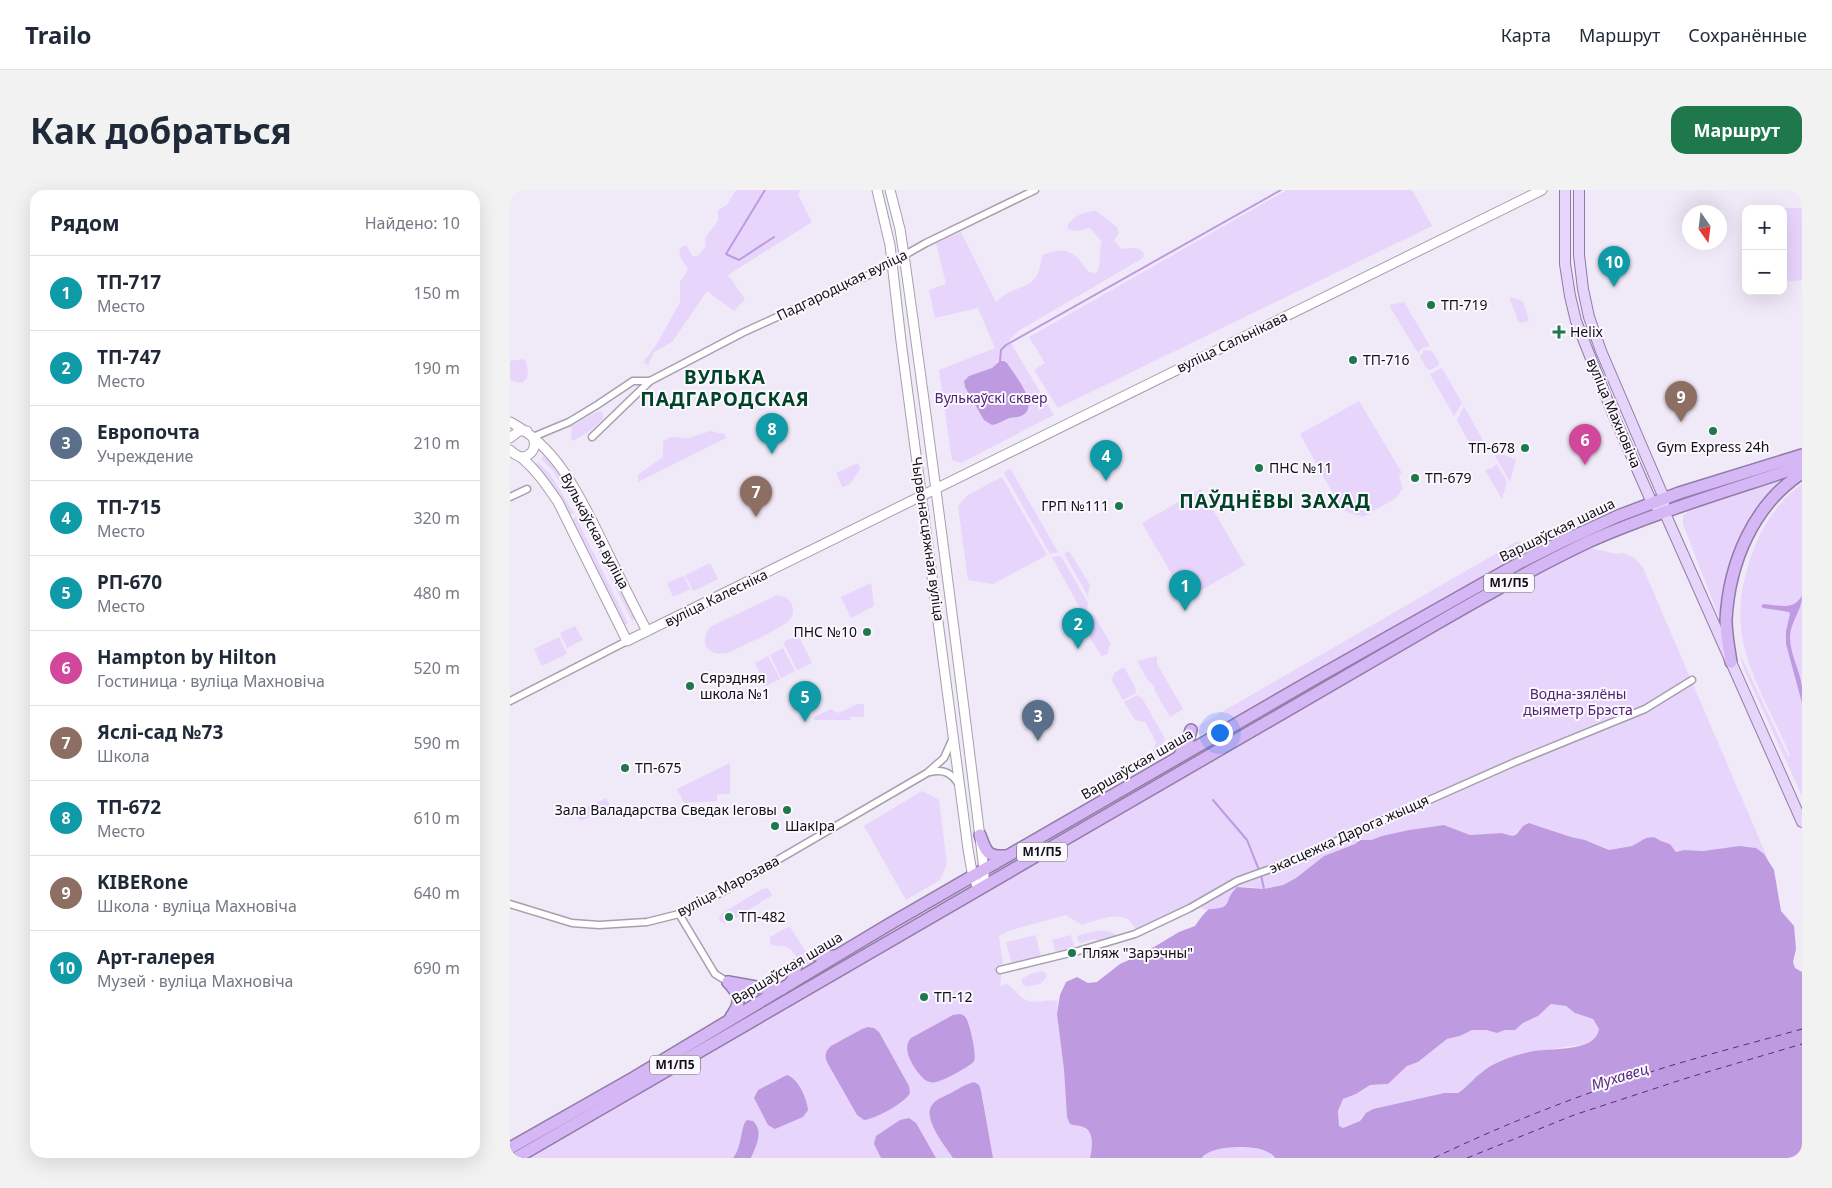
<!DOCTYPE html>
<html lang="ru">
<head>
<meta charset="utf-8">
<style>
	:root { --surface:#fff; --page:#f2f2f3; --text:#1f2937; --muted:#747a83; --line:#e0e1e3; --accent:#1e784c }
	body { margin:0; font-family:"Noto Sans",sans-serif; background:var(--page); color:var(--text) }
	.controls { position:absolute; right:15px; top:15px; display:grid; overflow:hidden; border-radius:10px; box-shadow:0 5px 20px #0002 }
	.controls button { width:45px; height:45px; display:grid; place-items:center; padding:0; border:0; border-bottom:1px solid var(--line); background:var(--surface); color:var(--text); font:25px sans-serif }
	.compass { position:absolute; left:1172px; top:15px; width:45px; height:45px; border-radius:50%; background:var(--surface); box-shadow:0 5px 20px #0002; rotate:166deg }
	.you { position:absolute; left:709px; top:542px; width:18px; height:18px; margin:-12px; border:4px solid #fff; border-radius:50%; background:#1a73e8; box-shadow:0 0 0 8px #1a73e833 }
	.badge { display:grid; place-items:center; width:32px; height:32px; border-radius:50%; background:var(--accent); color:#fff; font-size:16px; font-weight:700 }
	.pin { position:absolute; translate:-50% -41px; filter:drop-shadow(0 1px 2px #0008) }
	.pin::after { content:''; position:absolute; top:26px; width:18px; height:15px; background:inherit; clip-path:polygon(0 0,100% 0,50% 100%) }
	.list { margin:0; padding:0; list-style:none }
	h2 { display:flex; justify-content:space-between; align-items:center; height:65px; margin:0; padding:0 20px; font-size:21px }
	h2 small { font-size:16px; font-weight:400; color:var(--muted) }
	.list li { display:grid; grid-template-columns:32px 1fr auto; gap:15px; align-items:center; box-sizing:border-box; height:75px; padding:0 20px; border-top:1px solid var(--line) }
	.list b { display:block; font-size:19px; white-space:nowrap }
	.list p { margin:0; font-size:16px; white-space:nowrap; color:var(--muted) }
	.list em { font-size:16px; font-style:normal; color:var(--muted) }
	.map { position:relative; flex:none; width:1292px; height:968px; overflow:hidden; border-radius:15px }
	header { display:flex; align-items:center; gap:30px; box-sizing:border-box; height:70px; padding:0 25px; background:var(--surface); border-bottom:1px solid var(--line) }
	header strong { font-size:24px }
	nav { display:flex; gap:28px; margin-inline-start:auto; font-size:18px }
	.intro { display:flex; align-items:center; justify-content:space-between; box-sizing:border-box; height:120px; padding:0 30px }
	h1 { margin:0; font-size:35px }
	.button { padding:12px 22px; border-radius:15px; background:var(--accent); color:#fff; font-size:18px; font-weight:700 }
	main { display:flex; gap:30px; padding:0 30px }
	aside { flex:1; background:var(--surface); border-radius:15px; box-shadow:0 5px 20px #0002 }
	.map>svg:first-child { display:block }
</style>
</head>
<body>
<header>
<strong>Trailo</strong>
<nav><a>Карта</a><a>Маршрут</a><a>Сохранённые</a></nav>
</header>
<div class="intro"><h1>Как добраться</h1><a class="button">Маршрут</a></div>
<main>
<aside>
<h2>Рядом<small>Найдено: 10</small></h2>
<ul class="list">
<li><span class="badge" style="background:#0f9aa8">1</span><div><b>ТП-717</b><p>Место</p></div><em>150 m</em></li>
<li><span class="badge" style="background:#0f9aa8">2</span><div><b>ТП-747</b><p>Место</p></div><em>190 m</em></li>
<li><span class="badge" style="background:#5c6f8a">3</span><div><b>Европочта</b><p>Учреждение</p></div><em>210 m</em></li>
<li><span class="badge" style="background:#0f9aa8">4</span><div><b>ТП-715</b><p>Место</p></div><em>320 m</em></li>
<li><span class="badge" style="background:#0f9aa8">5</span><div><b>РП-670</b><p>Место</p></div><em>480 m</em></li>
<li><span class="badge" style="background:#d1479c">6</span><div><b>Hampton by Hilton</b><p>Гостиница · вуліца Махновіча</p></div><em>520 m</em></li>
<li><span class="badge" style="background:#8d6e63">7</span><div><b>Яслі-сад №73</b><p>Школа</p></div><em>590 m</em></li>
<li><span class="badge" style="background:#0f9aa8">8</span><div><b>ТП-672</b><p>Место</p></div><em>610 m</em></li>
<li><span class="badge" style="background:#8d6e63">9</span><div><b>KIBERone</b><p>Школа · вуліца Махновіча</p></div><em>640 m</em></li>
<li><span class="badge" style="background:#0f9aa8">10</span><div><b>Арт-галерея</b><p>Музей · вуліца Махновіча</p></div><em>690 m</em></li>
</ul>
</aside>
<div class="map">
<svg width="1292" height="968" viewBox="0 0 1292 968">
	<rect width="100%" height="100%" fill="#f0e9f8"/>
	<g fill="#e8d5fc">
		<path d="M 226,0 L 290,0 L 288,5 L 302,32 L 218,85 L 235,109 L 224,121 L 197,101 L 162,152 L 144,162 L 138,175 L 135,174 L 134,171 L 147,154 L 170,112 L 170,92 L 176,83 L 178,78 C 172,70 166,66 172,56 L 177,56 L 182,66 L 188,66 L 196,56 L 195,48 L 208,31 L 208,20 L 217,15 Z"/>
		<polygon points="777,0 902,0 922,36 548,218 524,180 535,173 519,147"/>
		<polygon points="1253,18 1292,18 1292,90 1273,92 1273,19"/>
		<path d="M 586,21 L 607,37 L 609,43 L 604,50 L 611,59 C 620,58 627,56 634,63 L 633,68 L 510,140 L 499,150 L 544,225 L 451,273 L 442,270 L 429,180 L 485,158 L 468,118 L 425,128 L 419,100 L 436,94 L 426,53 L 451,42 L 486,112 C 509,89 528,106 532,65 C 560,55 563,62 579,82 L 586,83 C 593,73 587,63 592,52 L 580,38 L 567,41 L 558,39 L 558,35 C 565,25 573,22 586,21 Z"/>
		<polygon points="999,107 1013,111 1019,131 1009,133"/>
		<polygon points="894,112 920,156 912,158 908,163 879,115"/>
		<polygon points="914,160 922,161 929,172 928,176 920,180 917,179 910,167"/>
		<path d="M 14,169 C 18,175 21,187 13,192 C 9,194 4,191 0,190 L 0,171 Z"/>
		<polygon points="932,178 952,213 944,226 920,184"/>
		<polygon points="849,211 892,283 889,287 893,298 886,308 853,327 832,320 790,244"/>
		<polygon points="954,216 976,256 964,262 947,230"/>
		<path d="M 91,221 L 93,224 L 93,229 L 80,241 L 63,251 L 61,248 L 62,236 C 71,231 81,223 91,221 Z"/>
		<polygon points="200,241 214,244 216,248 128,292 128,285 153,267 153,251 160,247 179,248"/>
		<polygon points="987,263 1006,269 1000,292 984,264"/>
		<polygon points="34,265 46,277 72,319 68,321 44,282 31,269"/>
		<polygon points="28,272 40,284 64,323 59,325 36,287 25,275"/>
		<polygon points="348,273 350,279 340,294 332,297 326,283"/>
		<polygon points="987,274 997,292 992,309 975,280 982,278"/>
		<polygon points="500,278 548,362 540,364 494,283"/>
		<polygon points="492,287 537,365 483,394 458,390 448,316 458,305"/>
		<polygon points="1265,292 1267,292 1269,295 1239,333 1211,428 1209,427 1173,334 1173,326 1182,318"/>
		<path d="M 1292,294 L 1292,606 L 1234,479 L 1229,462 L 1278,566 L 1280,566 C 1274,549 1265,533 1258,518 C 1230,459 1220,424 1243,361 C 1252,336 1270,309 1292,294 Z"/>
		<polygon points="691,299 735,375 676,409 632,333"/>
		<polygon points="75,324 126,428 122,431 71,326"/>
		<polygon points="66,327 118,433 114,436 62,330"/>
		<polygon points="1031,350 1032,352 1018,361 697,544 689,544 685,540 686,537 1006,352"/>
		<path d="M 1077,357 L 1106,364 L 1114,363 L 1125,368 L 1133,378 L 1258,669 L 1246,658 L 1235,656 L 1193,661 L 1174,660 L 1166,662 L 1160,654 L 1150,651 L 1144,647 L 1136,648 L 1122,656 L 1099,660 L 1081,652 L 1061,647 L 1023,634 L 1003,646 L 991,643 L 960,645 L 934,635 L 905,639 L 872,646 L 861,650 L 848,651 L 845,654 L 814,666 L 786,688 L 773,695 L 754,699 L 731,696 L 724,700 L 718,712 L 710,719 L 697,720 L 681,714 L 631,738 L 626,739 C 623,736 621,731 617,729 C 605,722 585,731 572,735 L 556,725 L 498,741 L 489,746 L 493,774 L 490,796 L 497,794 C 505,798 508,807 516,810 C 527,815 537,808 548,811 L 547,824 L 554,880 L 557,927 L 563,935 C 584,937 584,951 580,968 L 20,968 L 36,955 L 1029,380 Z"/>
		<polygon points="559,361 580,395 578,406 554,364"/>
		<polygon points="551,366 578,413 576,429 542,367"/>
		<polygon points="200,373 208,389 183,401 175,385"/>
		<polygon points="174,386 180,399 163,407 157,393"/>
		<polygon points="361,393 364,416 341,428 331,407"/>
		<path d="M 267,405 C 274,406 280,409 282,415 C 284,420 283,426 279,430 C 273,438 230,457 218,463 C 198,467 188,454 200,437 Z"/>
		<polygon points="580,423 584,425 601,454 598,458 599,463 592,466 580,448"/>
		<polygon points="912,434 863,463 856,469 483,684 483,682 636,591"/>
		<polygon points="65,436 73,450 57,458 50,443"/>
		<polygon points="288,445 302,473 287,480 273,452"/>
		<polygon points="49,447 57,464 32,476 24,459"/>
		<polygon points="273,458 285,481 271,488 260,465"/>
		<polygon points="258,466 270,489 256,496 245,473"/>
		<polygon points="647,466 647,474 673,519 660,527 645,501 644,496 637,489 627,471"/>
		<polygon points="614,477 625,497 626,503 613,510 601,489 604,486 604,483"/>
		<polygon points="627,505 632,508 655,549 647,568 643,561 646,552 635,532 625,530 614,512"/>
		<polygon points="348,514 354,514 354,527 340,527 340,530 304,530 304,527 321,519 328,523"/>
		<polygon points="220,573 220,604 207,604 207,611 174,613 167,599"/>
		<polygon points="412,601 429,610 437,674 430,690 396,710 354,636"/>
		<polygon points="96,608 101,617 70,631 65,623"/>
		<polygon points="257,698 262,704 261,706 224,729 220,722 214,725 217,732 215,734 210,731 209,728 211,724 252,699"/>
		<path d="M 280,737 L 301,770 L 301,774 L 298,776 L 291,775 C 288,769 284,761 278,758 C 272,755 266,757 260,754 L 260,747 L 276,738 Z"/>
		<path d="M 591,740 L 604,743 L 606,746 C 600,751 591,752 584,749 L 572,753 L 569,752 L 567,748 L 569,745 Z"/>
		<polygon points="526,745 531,768 502,775 496,752"/>
		<polygon points="561,745 565,759 546,764 542,750"/>
		<path d="M 532,781 L 537,784 C 534,795 525,795 516,797 L 512,794 L 512,789 L 520,784 Z"/>
		<polygon points="1041,814 1056,816 1065,823 1083,829 1089,839 1087,847 1075,854 1021,862 991,870 971,883 948,903 934,903 863,919 854,925 848,932 833,938 829,936 828,921 833,909 846,904 860,895 878,894 897,876 908,872 937,849 950,846 962,840 976,840 987,843 995,840 1005,840 1013,833 1030,824"/>
		<path d="M 732,956 L 758,961 L 765,968 L 692,968 C 699,957 720,958 732,956 Z"/>
	</g>
	<g fill="#be9be0" fill-rule="evenodd">
		<path d="M 490,171 L 494,171 L 497,173 C 504,184 530,215 513,225 C 508,228 502,227 497,229 C 492,231 488,234 482,235 L 474,230 L 455,197 L 454,191 L 459,186 L 482,178 Z"/>
		<path d="M 1292,406 C 1292,421 1280,432 1280,447 C 1280,465 1290,480 1292,497 C 1292,503 1292,508 1292,513 L 1276,454 L 1276,441 L 1280,424 L 1279,422 L 1253,418 L 1251,416 L 1254,414 C 1270,415 1282,421 1292,406 Z"/>
		<path d="M 1019,633 L 1061,647 L 1075,650 L 1099,660 L 1122,656 L 1136,648 L 1144,647 L 1151,651 L 1160,654 L 1166,662 L 1174,660 L 1193,661 L 1230,656 L 1246,658 L 1254,664 L 1264,680 L 1271,721 L 1284,736 L 1286,759 L 1283,772 L 1285,778 L 1292,782 L 1292,968 L 765,968 C 757,953 701,954 692,968 L 580,968 C 582,959 585,941 573,937 C 569,935 565,936 560,934 L 557,927 L 554,880 L 547,824 L 550,805 L 556,792 L 567,787 L 578,793 L 587,792 L 610,774 L 634,763 L 669,742 L 685,736 C 689,730 693,724 699,719 C 724,719 713,710 727,697 L 754,699 L 773,695 L 786,688 L 814,666 L 845,654 L 850,650 L 861,650 L 872,646 L 899,640 L 934,635 L 960,645 L 991,643 L 1003,646 L 1007,644 L 1013,636 ZM 1041,814 L 1056,816 L 1065,823 L 1083,829 L 1089,839 C 1086,862 1042,858 1024,861 C 1008,864 984,871 971,883 C 963,889 957,897 948,903 L 934,903 L 863,919 L 856,923 L 850,931 L 833,938 L 829,936 L 828,921 L 833,909 L 846,904 L 860,895 L 878,894 L 897,876 L 908,872 L 937,849 L 950,846 L 962,840 L 976,840 L 987,843 L 995,840 L 1005,840 L 1013,833 L 1028,826 Z"/>
		<path d="M 450,824 C 453,825 454,825 456,828 C 460,834 467,866 464,871 C 461,876 433,891 426,892 C 422,893 419,892 415,890 C 405,881 390,859 401,848 L 443,825 Z"/>
		<path d="M 358,837 L 364,838 L 369,842 L 399,896 L 400,903 C 395,913 365,929 354,930 L 347,925 L 318,874 C 314,867 315,861 321,856 L 352,839 Z"/>
		<path d="M 277,885 C 288,888 297,909 298,920 L 293,927 L 265,939 L 258,935 L 244,908 L 248,900 Z"/>
		<path d="M 464,892 L 469,895 L 471,901 L 483,968 L 443,968 C 435,956 412,928 422,915 C 426,909 433,907 439,904 C 447,900 455,894 464,892 Z"/>
		<polygon points="399,928 406,933 426,968 371,968 364,954 366,946 390,930"/>
		<path d="M 237,930 L 243,931 C 254,942 246,956 241,968 L 223,968 C 233,956 230,936 237,930 Z"/>
	</g>
	<g fill="none" stroke-linecap="round" stroke-linejoin="round">
		<g stroke="#be9be0" stroke-width="2">
			<polyline points="255,0 216,64 229,70 264,47"/>
			<polyline points="490,171 491,160 496,155 771,0"/>
			<polyline points="703,610 737,650 749,680"/>
			<polyline points="751,685 754,699"/>
		</g>
		<g stroke="#582b7b" stroke-width="1" stroke-dasharray="6 5" stroke-linecap="butt">
			<path d="M 924,968 C 998,932 1075,903 1153,878 C 1199,864 1246,852 1292,839"/>
			<polyline points="957,968 1064,925 1177,888 1292,854"/>
		</g>
		<defs>
			<g id="street">
				<polyline points="23,247 59,232 87,215 123,191 140,191 232,143 363,83 416,53 525,0"/>
				<polyline points="82,247 140,191"/>
				<polyline points="0,307 17,299"/>
				<polyline points="0,511 117,451"/>
				<path d="M 420,582 C 434,579 442,583 449,595"/>
				<polyline points="0,714 62,733 89,735 137,732 169,724 216,700 417,583 434,568 442,550"/>
				<polyline points="169,724 205,784 218,792"/>
				<polyline points="490,780 568,761 625,744 680,718 727,691 777,673 1005,572 1135,519 1182,490"/>
			</g>
			<g id="secondary">
				<polyline points="367,0 380,55 391,151 458,659 462,682 468,699"/>
				<path d="M 380,0 L 390,39 L 394,65 C 423,270 449,475 474,680 L 474,695"/>
				<path d="M 0,232 C 48,257 71,308 94,355 C 108,384 122,413 137,441"/>
				<polyline points="0,248 9,241 17,241"/>
				<path d="M 0,260 C 4,265 8,265 13,269 C 27,281 37,296 48,312 L 117,451 L 1032,0"/>
				<path d="M 11,267 C 22,266 27,258 23,247"/>
			</g>
			<g id="primary">
				<polyline points="1055,0 1055,74 1060,106 1066,131 1103,224 1142,313 1149,318"/>
				<polyline points="1069,0 1069,65 1073,99 1079,127 1091,161 1154,308 1154,321 1292,632"/>
			</g>
			<g id="highway">
				<path d="M 1221,472 C 1219,459 1216,444 1216,430 C 1219,373 1243,315 1292,283"/>
				<polyline points="670,565 677,554 681,540"/>
				<path d="M 470,645 C 476,662 477,667 497,666"/>
				<polyline points="306,765 314,767 325,766"/>
				<polyline points="218,792 252,798 272,799"/>
				<path d="M 218,792 C 230,805 232,812 221,827"/>
				<polyline points="280,794 283,789 286,776"/>
				<polyline points="0,958 125,887 378,735 811,485 1011,372 1051,352 1108,326 1169,303 1292,265"/>
				<path d="M 6,968 L 919,438 C 972,407 1025,377 1080,351 C 1149,321 1221,300 1292,276"/>
			</g>
		</defs>
		<use href="#street" stroke="#a69fae" stroke-width="9"/>
		<use href="#secondary" stroke="#a69fae" stroke-width="11"/>
		<use href="#primary" stroke="#917ca7" stroke-width="12"/>
		<use href="#highway" stroke="#917ca7" stroke-width="14"/>
		<use href="#street" stroke="#fff" stroke-width="6"/>
		<use href="#secondary" stroke="#fff" stroke-width="9"/>
		<use href="#primary" stroke="#e6d4fa" stroke-width="10"/>
		<use href="#highway" stroke="#d6b7f6" stroke-width="11"/>
	</g>
	<g fill="#1e784c" stroke="#fbf8ff" stroke-width="2">
		<circle cx="921" cy="115" r="5"/>
		<path d="M1046.5 134.5h5v5h5v5h-5v5h-5v-5h-5v-5h5z"/>
		<circle cx="843" cy="170" r="5"/>
		<circle cx="1203" cy="241" r="5"/>
		<circle cx="1015" cy="258" r="5"/>
		<circle cx="749" cy="278" r="5"/>
		<circle cx="905" cy="288" r="5"/>
		<circle cx="609" cy="316" r="5"/>
		<circle cx="357" cy="442" r="5"/>
		<circle cx="180" cy="496" r="5"/>
		<circle cx="115" cy="578" r="5"/>
		<circle cx="277" cy="620" r="5"/>
		<circle cx="265" cy="636" r="5"/>
		<circle cx="219" cy="727" r="5"/>
		<circle cx="562" cy="763" r="5"/>
		<circle cx="414" cy="807" r="5"/>
	</g>
	<g text-anchor="middle" stroke-width="4" stroke-linejoin="round" paint-order="stroke">
		<g fill="#fbf8ff" stroke="#58555b" stroke-width="1">
			<rect x="974" y="383.5" width="50" height="19" rx="4"/>
			<rect x="507" y="652.5" width="50" height="19" rx="4"/>
			<rect x="140" y="865.5" width="50" height="19" rx="4"/>
		</g>
		<g font-size="12" font-weight="bold" fill="#120f15">
			<text x="999" y="397">М1/П5</text>
			<text x="532" y="666">М1/П5</text>
			<text x="165" y="879">М1/П5</text>
		</g>
		<g font-size="14" fill="#120f15" stroke="#fbf8ff">
			<text transform="translate(332 95) rotate(-26)" y="5">Падгародцкая вуліца</text>
			<text transform="translate(722 152) rotate(-26)" y="5">вуліца Сальнікава</text>
			<text transform="translate(1104 223) rotate(67)" y="5">вуліца Махновіча</text>
			<text transform="translate(1047 340) rotate(-26)" y="5">Варшаўская шаша</text>
			<text transform="translate(85 341) rotate(62)" y="5">Вулькаўская вуліца</text>
			<text transform="translate(418 349) rotate(82)" y="5">Чырвонасцяжная вуліца</text>
			<text transform="translate(206 408) rotate(-26)" y="5">вуліца Калесніка</text>
			<text transform="translate(627 574) rotate(-30)" y="5">Варшаўская шаша</text>
			<text transform="translate(839 644) rotate(-24)" y="5">экасцежка Дарога жыцця</text>
			<text transform="translate(218 696) rotate(-28)" y="5">вуліца Марозава</text>
			<text transform="translate(277 778) rotate(-31)" y="5">Варшаўская шаша</text>
		</g>
		<g font-size="14" fill="#120f15" stroke="#fbf8ff" text-anchor="start">
			<text x="931" y="120">ТП-719</text>
			<text x="1060" y="147">Helix</text>
			<text x="853" y="175">ТП-716</text>
			<text x="1203" y="262" text-anchor="middle">Gym Express 24h</text>
			<text x="1005" y="263" text-anchor="end">ТП-678</text>
			<text x="759" y="283">ПНС №11</text>
			<text x="915" y="293">ТП-679</text>
			<text x="599" y="321" text-anchor="end">ГРП №111</text>
			<text x="347" y="447" text-anchor="end">ПНС №10</text>
			<text x="190" y="493">Сярэдняя<tspan x="190" dy="16">школа №1</tspan></text>
			<text x="125" y="583">ТП-675</text>
			<text x="267" y="625" text-anchor="end">Зала Валадарства Сведак Іеговы</text>
			<text x="275" y="641">ШакІра</text>
			<text x="229" y="732">ТП-482</text>
			<text x="572" y="768">Пляж "Зарэчны"</text>
			<text x="424" y="812">ТП-12</text>
		</g>
		<g font-size="14" fill="#512373" stroke="#fbf8ff">
			<text x="481" y="213">Вулькаўскі сквер</text>
			<text x="1068" y="509">Водна-зялёны<tspan x="1068" dy="16">дыяметр Брэста</tspan></text>
		</g>
		<g font-size="15" font-style="italic" fill="#582b7b" stroke="#fbf8ff">
			<text transform="translate(1110 887) rotate(-17)" y="5">Мухавец</text>
		</g>
		<g font-size="19" font-weight="bold" letter-spacing="1" fill="#004326" stroke="#fbf8ff">
			<text x="215" y="194">ВУЛЬКА<tspan x="215" dy="22">ПАДГАРОДСКАЯ</tspan></text>
			<text x="765" y="318">ПАЎДНЁВЫ ЗАХАД</text>
		</g>
	</g>
</svg>
<div class="controls">
<button>+</button>
<button>−</button>
</div>
<svg class="compass" viewBox="-18 -18 36 36"><path d="M0-13l5 13h-10z" fill="#e53935"/><path d="M0 13l5-13h-10z" fill="#747a83"/></svg>
<div class="you"></div>
<div class="pin badge" style="left:675px;top:421px;background:#0f9aa8">1</div>
<div class="pin badge" style="left:568px;top:459px;background:#0f9aa8">2</div>
<div class="pin badge" style="left:528px;top:551px;background:#5c6f8a">3</div>
<div class="pin badge" style="left:596px;top:291px;background:#0f9aa8">4</div>
<div class="pin badge" style="left:295px;top:532px;background:#0f9aa8">5</div>
<div class="pin badge" style="left:1075px;top:275px;background:#d1479c">6</div>
<div class="pin badge" style="left:246px;top:327px;background:#8d6e63">7</div>
<div class="pin badge" style="left:262px;top:264px;background:#0f9aa8">8</div>
<div class="pin badge" style="left:1171px;top:232px;background:#8d6e63">9</div>
<div class="pin badge" style="left:1104px;top:97px;background:#0f9aa8">10</div>
</div>
</main>
</body>
</html>
